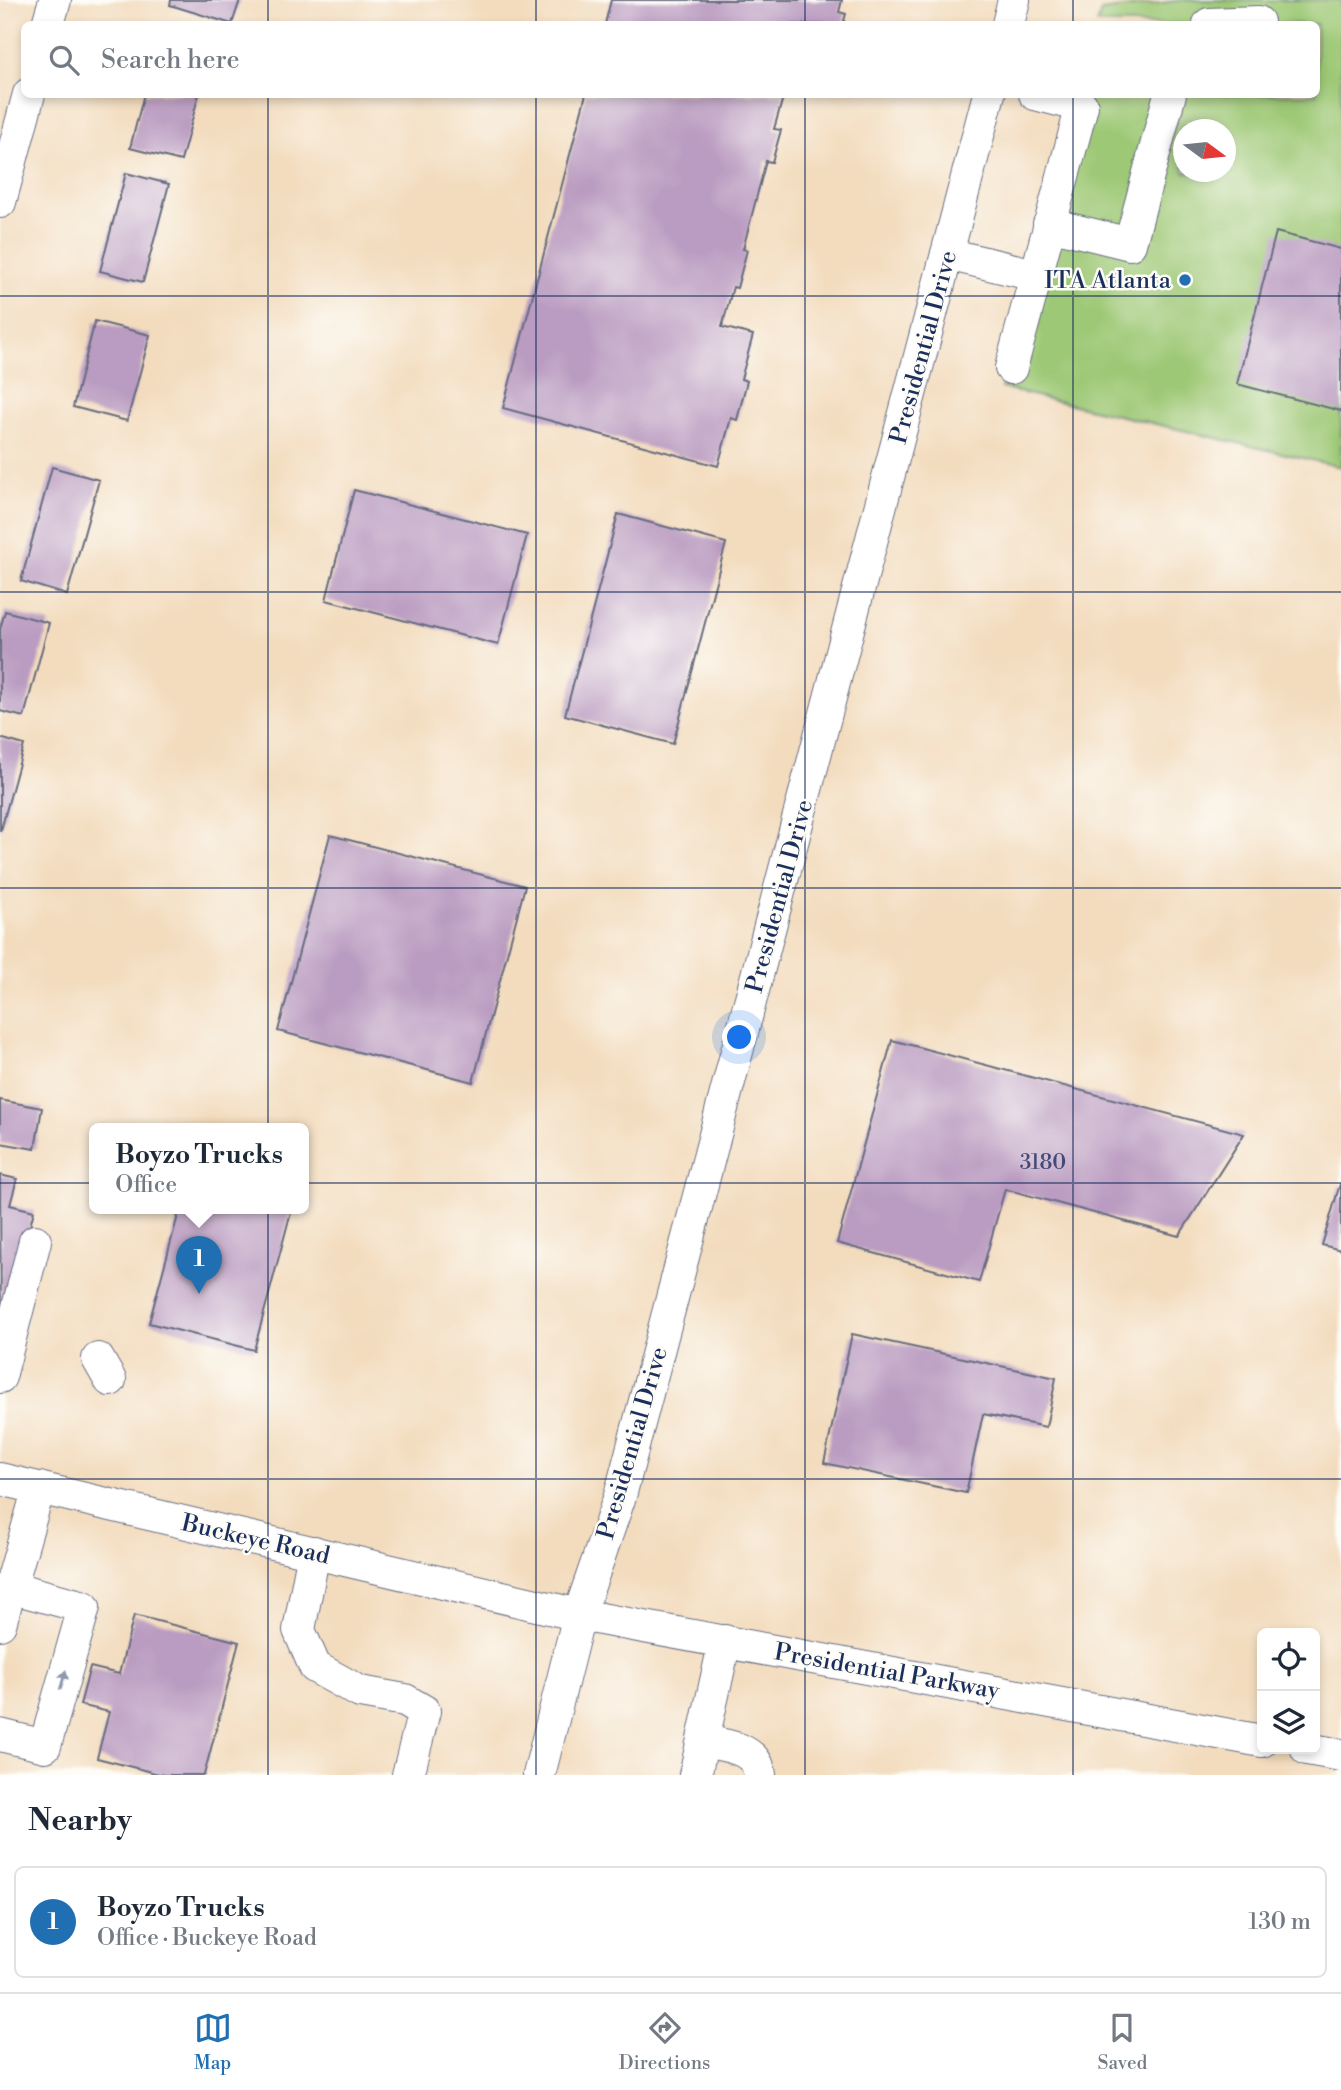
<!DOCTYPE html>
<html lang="en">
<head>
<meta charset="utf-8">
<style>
	:root { --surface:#fff; --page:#f2f2f3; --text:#1f2937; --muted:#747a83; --line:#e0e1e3; --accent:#1f6fb2 }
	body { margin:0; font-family:"Libre Bodoni",serif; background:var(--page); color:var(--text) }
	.controls { position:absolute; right:21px; bottom:21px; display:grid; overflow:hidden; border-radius:10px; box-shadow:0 4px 10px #0003 }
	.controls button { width:63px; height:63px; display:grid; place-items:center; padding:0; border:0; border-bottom:2px solid var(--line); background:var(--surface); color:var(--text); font:35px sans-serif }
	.compass { position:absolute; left:1173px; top:119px; width:63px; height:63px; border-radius:50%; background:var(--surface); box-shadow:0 4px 10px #0003; rotate:105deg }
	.you { position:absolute; left:740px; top:1038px; width:24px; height:24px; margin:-18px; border:5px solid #fff; border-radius:50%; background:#1a73e8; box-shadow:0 0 0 10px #1a73e833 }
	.badge { display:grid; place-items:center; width:46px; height:46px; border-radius:50%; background:var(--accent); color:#fff; font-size:23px; font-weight:700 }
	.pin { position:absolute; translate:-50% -58px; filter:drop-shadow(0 2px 4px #0008) }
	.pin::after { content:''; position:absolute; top:37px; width:24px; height:21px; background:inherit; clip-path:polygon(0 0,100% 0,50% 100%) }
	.popup { position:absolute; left:89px; top:1123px; width:220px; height:91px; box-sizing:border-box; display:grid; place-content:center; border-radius:10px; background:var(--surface); filter:drop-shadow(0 2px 5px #0005); font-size:23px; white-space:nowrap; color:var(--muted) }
	.popup b { font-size:26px; color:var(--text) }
	.popup::after { content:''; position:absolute; left:50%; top:100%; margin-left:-14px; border:14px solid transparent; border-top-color:var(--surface) }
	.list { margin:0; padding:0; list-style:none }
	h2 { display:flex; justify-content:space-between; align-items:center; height:91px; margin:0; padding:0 28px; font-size:30px }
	h2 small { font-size:23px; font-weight:400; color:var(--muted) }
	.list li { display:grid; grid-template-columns:46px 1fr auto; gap:21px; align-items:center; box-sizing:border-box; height:112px; margin:0 14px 14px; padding:0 14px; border:2px solid var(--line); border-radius:10px }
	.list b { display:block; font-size:26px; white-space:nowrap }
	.list p { margin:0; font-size:23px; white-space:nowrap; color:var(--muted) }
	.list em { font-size:23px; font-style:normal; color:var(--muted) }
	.icon { flex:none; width:38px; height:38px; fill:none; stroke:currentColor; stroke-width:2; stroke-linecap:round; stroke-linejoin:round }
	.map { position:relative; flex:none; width:1341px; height:1775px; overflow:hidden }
	.search { position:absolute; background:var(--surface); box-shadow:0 4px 10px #0003; left:21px; right:21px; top:21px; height:77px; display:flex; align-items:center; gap:18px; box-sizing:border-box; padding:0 24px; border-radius:10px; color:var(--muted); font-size:26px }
	.sheet { height:217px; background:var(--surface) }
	nav { display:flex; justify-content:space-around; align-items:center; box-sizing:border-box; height:98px; border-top:2px solid var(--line); background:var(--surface); font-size:19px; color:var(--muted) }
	nav a { display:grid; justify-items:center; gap:4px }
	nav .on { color:var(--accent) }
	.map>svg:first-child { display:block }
</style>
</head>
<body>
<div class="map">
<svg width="1341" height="1775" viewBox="0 0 1341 1775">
	<rect width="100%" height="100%" fill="#fdfcf7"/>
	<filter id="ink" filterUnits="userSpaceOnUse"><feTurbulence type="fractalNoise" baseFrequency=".0143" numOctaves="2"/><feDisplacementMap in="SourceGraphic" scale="14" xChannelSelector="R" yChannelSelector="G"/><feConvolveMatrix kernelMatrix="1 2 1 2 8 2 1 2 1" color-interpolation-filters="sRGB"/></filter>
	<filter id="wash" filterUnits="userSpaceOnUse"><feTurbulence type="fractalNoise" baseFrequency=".00686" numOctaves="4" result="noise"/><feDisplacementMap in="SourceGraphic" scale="28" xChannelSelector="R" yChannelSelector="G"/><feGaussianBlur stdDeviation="1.57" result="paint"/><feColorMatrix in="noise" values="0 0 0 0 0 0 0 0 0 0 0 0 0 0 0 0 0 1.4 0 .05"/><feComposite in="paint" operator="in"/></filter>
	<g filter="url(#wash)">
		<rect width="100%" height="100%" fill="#f3dcbe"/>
		<path fill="#9dc874" stroke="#5c7c69" stroke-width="2" fill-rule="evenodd" d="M 1183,0 L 1341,0 L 1341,467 L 1001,388 L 1079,95 L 1316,94 L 1316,24 L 1097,24 L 1101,11 ZM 1184,130 L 1226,130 L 1226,172 L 1184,172 Z"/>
		<g id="blocks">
			<g fill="#ba9bc1">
				<polygon points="171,0 240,0 232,24 170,5"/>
				<polygon points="611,0 842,0 839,12 846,14 843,24 605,24"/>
				<polygon points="144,94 199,94 181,161 130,148"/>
				<polygon points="586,94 784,94 774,129 781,130 772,162 766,161 743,249 747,250 737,288 733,287 722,327 753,335 741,379 747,381 737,420 731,418 718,466 503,408"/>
				<polygon points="126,173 169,184 143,282 100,271"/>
				<polygon points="1276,232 1341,249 1341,411 1237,384"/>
				<polygon points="95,321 150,335 127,421 73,407"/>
				<polygon points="52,467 99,480 67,595 21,581"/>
				<polygon points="354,490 527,535 498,645 326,600"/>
				<polygon points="618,514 726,543 673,744 565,715"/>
				<polygon points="5,611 49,623 24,717 0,711 0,629"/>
				<polygon points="0,738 24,745 1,830 0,830"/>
				<polygon points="330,835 525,886 473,1082 278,1031"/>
				<polygon points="892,1040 1244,1134 1179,1236 1005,1189 979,1282 837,1243"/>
				<polygon points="0,1100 42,1108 35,1149 0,1143"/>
				<polygon points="0,1175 17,1179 10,1205 34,1211 1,1335"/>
				<polygon points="1340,1184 1341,1184 1341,1250 1322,1245"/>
				<polygon points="180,1208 292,1208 254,1350 149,1323"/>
				<polygon points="852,1334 1056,1378 1046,1427 983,1414 966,1493 824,1463"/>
				<polygon points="134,1615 239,1642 204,1775 163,1775 97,1758 109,1712 80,1705 90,1667 119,1674"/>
			</g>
		</g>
	</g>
	<g filter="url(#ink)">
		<use href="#blocks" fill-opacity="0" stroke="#676c80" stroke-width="2"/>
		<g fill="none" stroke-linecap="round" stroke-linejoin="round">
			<defs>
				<g id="minor">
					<polyline points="48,24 55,0"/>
					<polyline points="1008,24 1014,0"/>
					<polyline points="1209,24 1258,22"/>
					<polyline points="0,202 29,94"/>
					<polyline points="1049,224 1130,244 1170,94"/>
					<polyline points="947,254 1035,275"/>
					<polyline points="1011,368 1082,106 1035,94"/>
					<polyline points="98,1359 110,1380"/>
					<polyline points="0,1377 35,1241"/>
					<polyline points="0,1479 579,1615 1262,1741"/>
					<polyline points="314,1552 299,1630 315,1667 360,1692 405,1700 424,1711 408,1775"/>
					<polyline points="0,1624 39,1488"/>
					<polyline points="0,1735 45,1746 84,1607 10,1587"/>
					<path d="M 703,1741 C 726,1746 757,1747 760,1775"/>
					<polyline points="1307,1749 1341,1755"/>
					<polyline points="539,1775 579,1615 620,1496 989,94"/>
					<polyline points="695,1775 725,1641"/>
				</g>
			</defs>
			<use href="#minor" stroke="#676c80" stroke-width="34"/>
			<use href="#minor" stroke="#fff" stroke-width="32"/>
		</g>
		<defs><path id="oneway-solid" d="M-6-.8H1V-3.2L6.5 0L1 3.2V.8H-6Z" transform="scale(1.75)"/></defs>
		<use fill="#8d97ae" href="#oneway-solid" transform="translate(63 1680) rotate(-74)"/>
	</g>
	<path fill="none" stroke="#1b2f5e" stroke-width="2" stroke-opacity="0.55" d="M 268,0 L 268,24M 536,0 L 536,24M 805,0 L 805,24M 1073,0 L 1073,24M 268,94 L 268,1775M 536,94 L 536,1775M 805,94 L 805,1775M 1073,94 L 1073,1775M 0,296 L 1341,296M 0,592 L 1341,592M 0,888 L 1341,888M 0,1183 L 1341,1183M 0,1479 L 1341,1479"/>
	<circle fill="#1f6fb2" stroke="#fdfcf7" stroke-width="2.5" cx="1185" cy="280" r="7"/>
	<g text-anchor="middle" stroke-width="5" stroke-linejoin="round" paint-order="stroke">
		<g font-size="21" fill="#434a77">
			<text x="1043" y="1169">3180</text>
		</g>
		<g font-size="24" fill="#1b2f5e" stroke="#fdfcf7" text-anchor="end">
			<text x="1171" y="288">ITA Atlanta</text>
		</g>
		<g font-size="24" fill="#1b2f5e" stroke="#fdfcf7">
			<text transform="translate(923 347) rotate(-75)" y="8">Presidential Drive</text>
			<text transform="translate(779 896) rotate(-75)" y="8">Presidential Drive</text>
			<text transform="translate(632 1443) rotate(-74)" y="8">Presidential Drive</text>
			<text transform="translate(256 1539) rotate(13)" y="8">Buckeye Road</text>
			<text transform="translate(887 1671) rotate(10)" y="8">Presidential Parkway</text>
		</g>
	</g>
</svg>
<div class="controls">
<button><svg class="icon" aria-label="locate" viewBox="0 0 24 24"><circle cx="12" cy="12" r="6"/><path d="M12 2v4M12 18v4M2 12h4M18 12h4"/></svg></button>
<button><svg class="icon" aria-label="layers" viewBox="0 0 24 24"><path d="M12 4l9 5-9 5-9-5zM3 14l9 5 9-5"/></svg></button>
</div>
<svg class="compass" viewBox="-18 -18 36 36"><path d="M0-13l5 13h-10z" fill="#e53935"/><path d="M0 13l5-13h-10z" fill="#747a83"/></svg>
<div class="you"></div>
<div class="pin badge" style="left:199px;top:1294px">1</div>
<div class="popup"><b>Boyzo Trucks</b>Office</div>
<div class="search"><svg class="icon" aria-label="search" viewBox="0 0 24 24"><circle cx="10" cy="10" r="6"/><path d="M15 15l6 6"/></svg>Search here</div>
</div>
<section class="sheet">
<h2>Nearby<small></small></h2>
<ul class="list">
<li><span class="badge">1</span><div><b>Boyzo Trucks</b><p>Office · Buckeye Road</p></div><em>130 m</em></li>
</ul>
</section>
<nav>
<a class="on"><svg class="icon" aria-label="map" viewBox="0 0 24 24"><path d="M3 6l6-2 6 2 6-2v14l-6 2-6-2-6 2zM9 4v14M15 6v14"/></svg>Map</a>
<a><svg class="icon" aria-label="directions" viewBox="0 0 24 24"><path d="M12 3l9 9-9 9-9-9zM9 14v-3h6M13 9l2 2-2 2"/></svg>Directions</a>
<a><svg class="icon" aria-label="saved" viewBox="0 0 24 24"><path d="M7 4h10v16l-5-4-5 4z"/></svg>Saved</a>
</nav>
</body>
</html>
